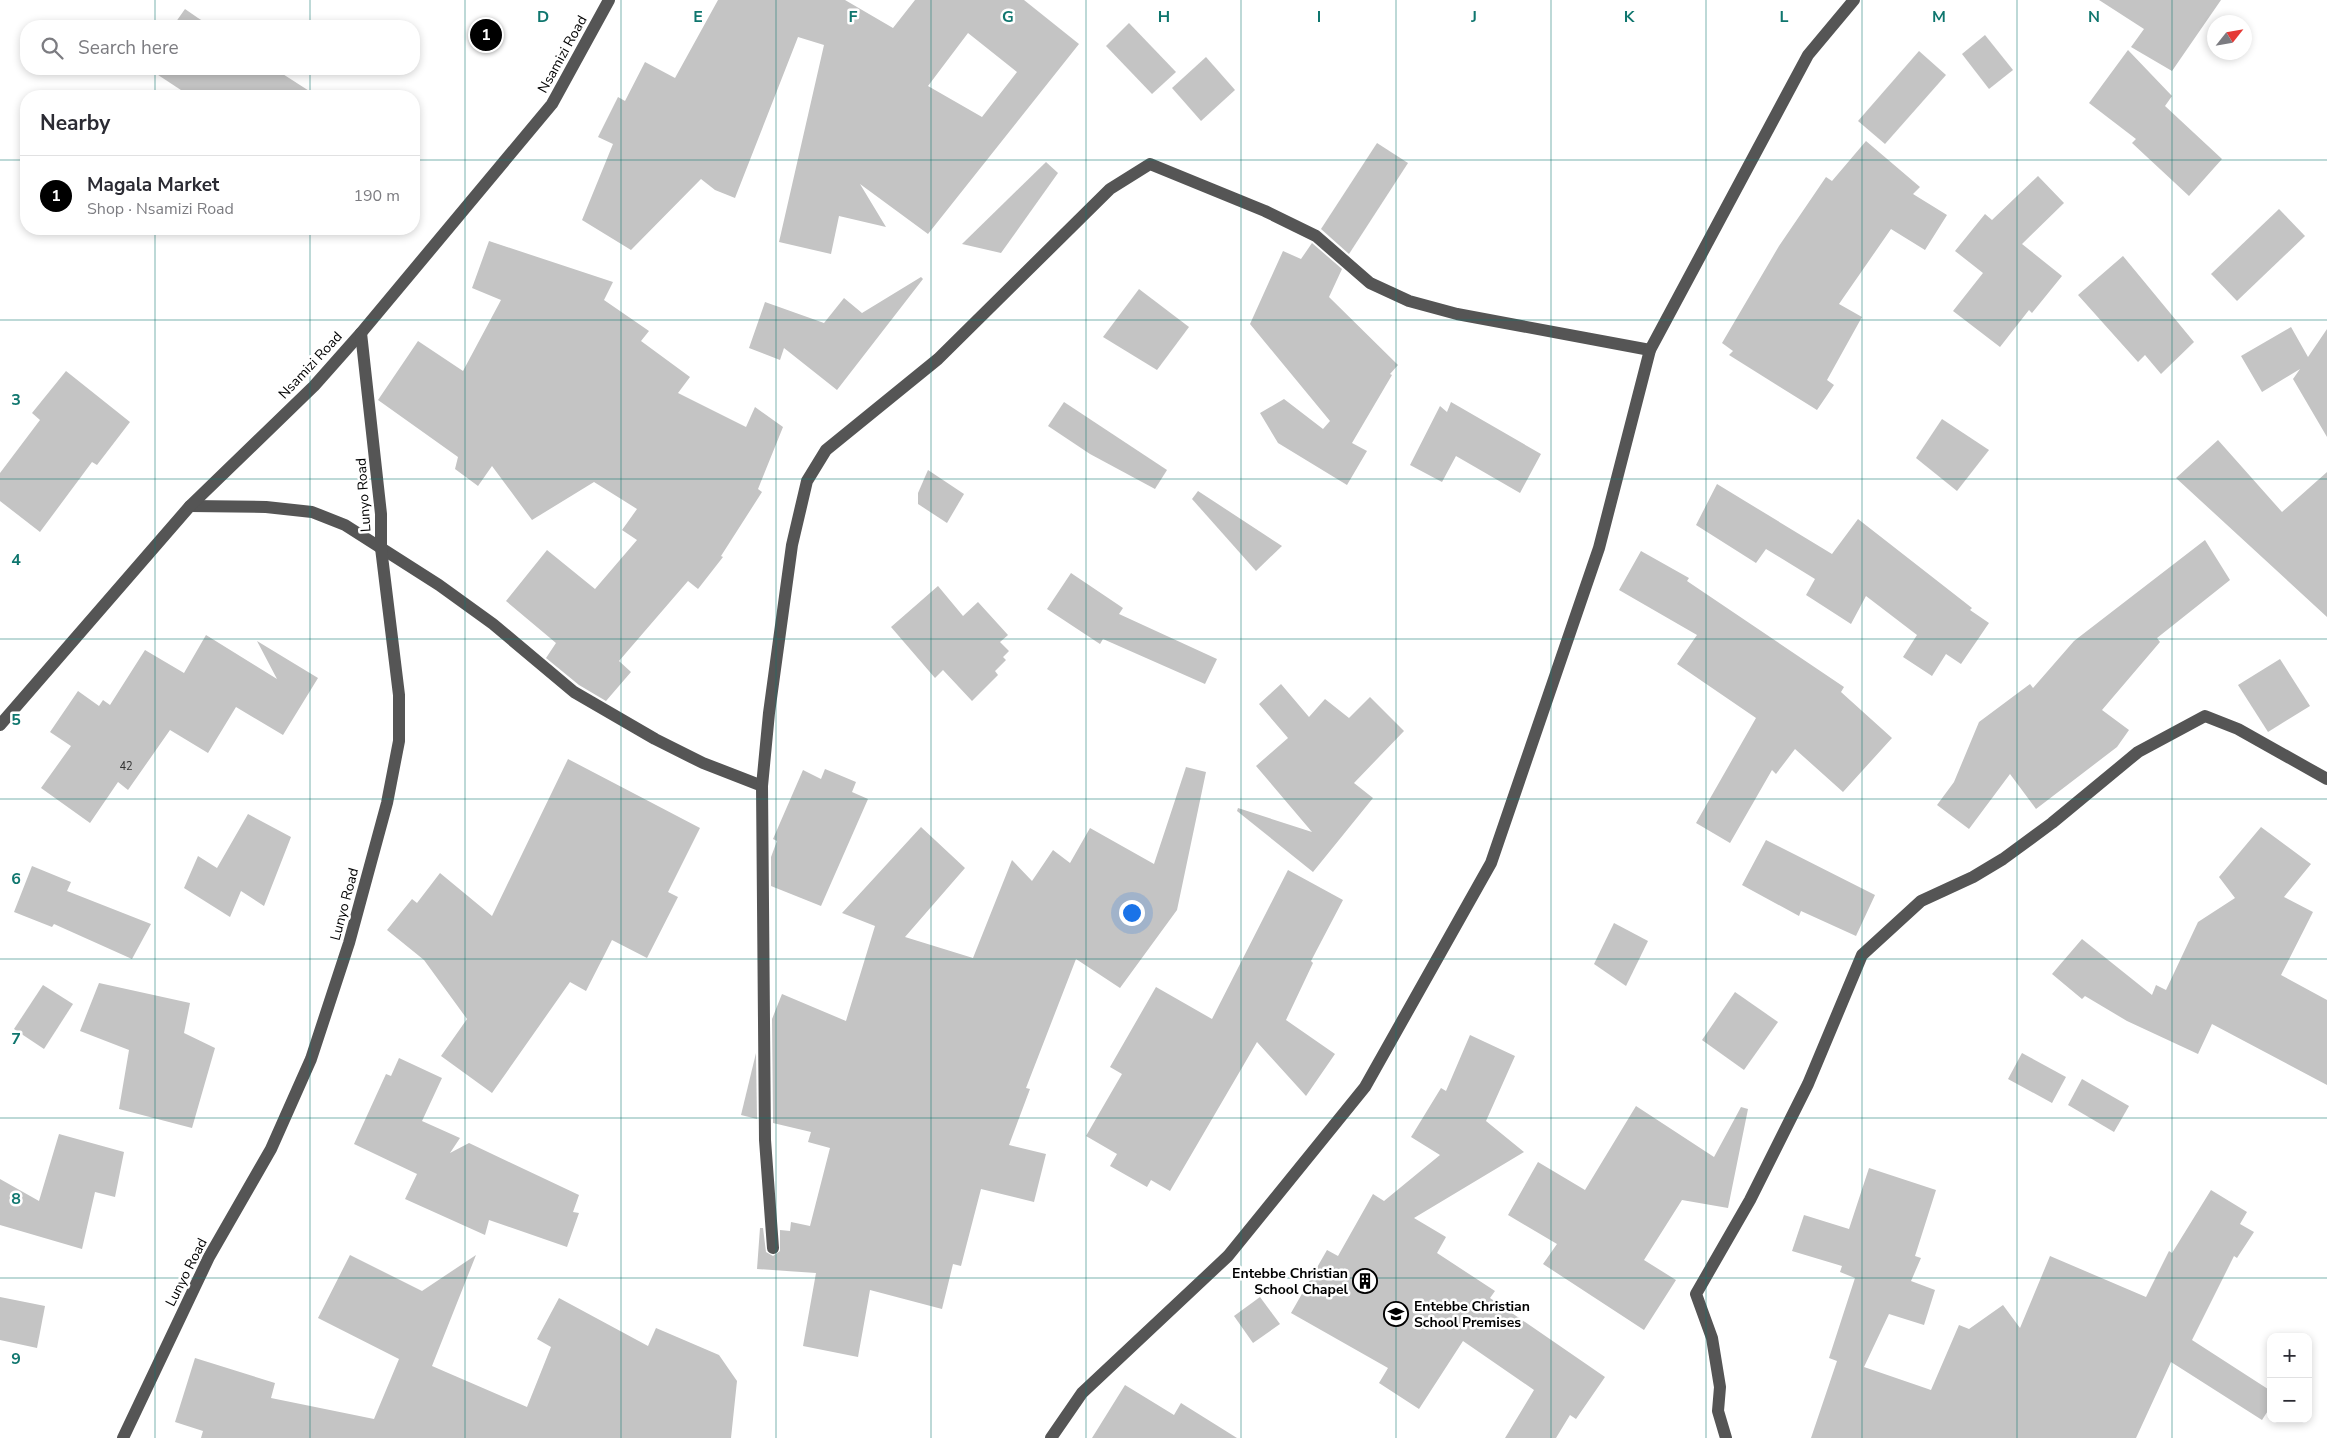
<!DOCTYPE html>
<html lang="en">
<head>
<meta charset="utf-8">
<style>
	:root { --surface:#fff; --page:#f2f2f3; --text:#2b2b33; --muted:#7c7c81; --line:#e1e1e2; --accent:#000 }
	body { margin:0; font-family:"Nunito Sans",sans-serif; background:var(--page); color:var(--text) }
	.controls { position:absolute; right:15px; bottom:15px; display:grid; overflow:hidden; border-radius:10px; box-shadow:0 2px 8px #0003 }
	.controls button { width:45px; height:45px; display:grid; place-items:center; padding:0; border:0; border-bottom:1px solid var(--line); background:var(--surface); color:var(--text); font:25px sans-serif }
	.compass { position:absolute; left:2207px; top:15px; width:45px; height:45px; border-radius:50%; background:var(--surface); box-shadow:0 2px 8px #0003; rotate:59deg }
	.you { position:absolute; left:1131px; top:912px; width:18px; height:18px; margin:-12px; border:4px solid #fff; border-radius:50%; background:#1a73e8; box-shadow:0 0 0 8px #1a73e833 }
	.badge { display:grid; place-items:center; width:32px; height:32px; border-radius:50%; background:var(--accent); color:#fff; font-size:16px; font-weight:700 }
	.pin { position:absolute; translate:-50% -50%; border:2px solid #fff; box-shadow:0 1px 5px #0006 }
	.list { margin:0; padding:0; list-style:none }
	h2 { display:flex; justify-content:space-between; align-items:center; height:65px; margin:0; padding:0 20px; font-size:21px }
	h2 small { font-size:16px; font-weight:400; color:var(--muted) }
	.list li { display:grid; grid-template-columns:32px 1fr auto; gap:15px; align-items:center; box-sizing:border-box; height:80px; padding:0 20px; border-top:1px solid var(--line) }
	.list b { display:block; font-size:19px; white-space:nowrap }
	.list p { margin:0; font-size:16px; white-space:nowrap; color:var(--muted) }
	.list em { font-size:16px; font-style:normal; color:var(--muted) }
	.icon { flex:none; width:28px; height:28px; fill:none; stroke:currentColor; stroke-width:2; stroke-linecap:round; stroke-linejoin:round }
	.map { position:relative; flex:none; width:2327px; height:1438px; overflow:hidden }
	.search { position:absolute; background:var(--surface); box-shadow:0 2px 8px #0003; left:20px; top:20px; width:400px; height:55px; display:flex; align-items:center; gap:12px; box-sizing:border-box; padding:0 18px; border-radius:20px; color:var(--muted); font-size:19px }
	.panel { position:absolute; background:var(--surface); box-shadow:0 2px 8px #0003; left:20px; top:90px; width:400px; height:145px; border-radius:20px }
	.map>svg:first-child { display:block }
</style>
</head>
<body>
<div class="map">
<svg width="2327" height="1438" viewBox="0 0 2327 1438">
	<rect width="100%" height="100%" fill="#fff"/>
	<g fill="#c4c4c4" fill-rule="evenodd">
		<path d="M 718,0 L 845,0 L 893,28 L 915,0 L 1024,0 L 1079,44 L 928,234 L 860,184 L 886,227 L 839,216 L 831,254 L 779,242 L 824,45 L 798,37 L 735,198 L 715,190 L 701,179 L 631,250 L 582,220 L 613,144 L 598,137 L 618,97 L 625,101 L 645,62 L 675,78 ZM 968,33 L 1017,72 L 982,117 L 928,86 Z"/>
		<polygon points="2099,0 2221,0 2172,71 2131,47 2144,29"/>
		<polygon points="185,9 198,18 211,26 173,26"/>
		<polygon points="1129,23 1176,72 1152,94 1106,46"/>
		<polygon points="1985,35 2013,70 1989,89 1962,54"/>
		<polygon points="2128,50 2172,96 2165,106 2222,159 2189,196 2132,143 2136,139 2089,103"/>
		<polygon points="1919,51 1946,75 1885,144 1858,121"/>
		<polygon points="1206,57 1235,90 1201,121 1172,88"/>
		<polygon points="149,69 275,69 317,96 190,96"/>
		<polygon points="1866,141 1920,187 1913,194 1947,215 1925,250 1891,229 1839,304 1862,317 1827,380 1834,385 1817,410 1729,355 1733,351 1722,343 1779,246 1826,177 1832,181"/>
		<polygon points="1377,143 1408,163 1349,254 1321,229"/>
		<polygon points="1046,162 1058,173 1001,253 962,244"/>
		<polygon points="2038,176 2064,203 2022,244 2062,276 2032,313 2029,310 2000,347 1953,311 1983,273 1955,251 1985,214 1992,220"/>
		<polygon points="2279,209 2305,236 2237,301 2211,274"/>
		<polygon points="489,241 613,282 604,300 649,331 641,341 690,377 678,393 746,427 755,407 783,427 758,489 762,492 721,556 723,557 698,589 688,581 619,661 631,672 606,701 579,685 546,658 556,643 506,601 547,550 595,589 637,540 622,530 637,509 594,482 532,520 492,466 478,486 455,469 458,457 378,400 418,341 463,371 501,300 472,288"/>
		<polygon points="1312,243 1342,269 1329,297 1398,365 1390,374 1392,375 1352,443 1367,451 1347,485 1278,443 1260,413 1284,399 1323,429 1330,421 1250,324 1283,251 1301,259"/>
		<polygon points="2123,256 2194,342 2161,374 2145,355 2138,362 2078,295"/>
		<polygon points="921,277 923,279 837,390 784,348 780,360 749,348 765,302 824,323 844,298 862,313"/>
		<polygon points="1139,289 1189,327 1157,370 1103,337"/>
		<polygon points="2291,327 2308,357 2327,329 2327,437 2293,379 2300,369 2262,392 2241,356"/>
		<polygon points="66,371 130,422 97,465 92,462 40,532 0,501 0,473 40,420 32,413"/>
		<polygon points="1064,402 1167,470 1155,489 1090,454 1048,426"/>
		<polygon points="1451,402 1541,454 1520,493 1456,456 1442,482 1410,465 1440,406 1447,412"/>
		<polygon points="1942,419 1989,450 1957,491 1916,458"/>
		<polygon points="2218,440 2282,512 2327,472 2327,617 2176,478"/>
		<polygon points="928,470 964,494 947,523 918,504 918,493"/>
		<polygon points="1717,484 1832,554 1858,519 1972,608 1970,610 1989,623 1961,664 1946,654 1932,676 1903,657 1917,635 1866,596 1851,624 1806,595 1815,579 1766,549 1756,563 1696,525"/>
		<polygon points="1198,491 1282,546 1256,571 1192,499"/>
		<polygon points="2205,540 2230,580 2157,638 2160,642 2102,710 2129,730 2117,747 2036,809 2010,774 1969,829 1937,805 1954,782 1979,722 2030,684 2033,688 2074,641"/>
		<polygon points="1641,551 1689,578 1687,581 1844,687 1841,692 1892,738 1843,792 1795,749 1776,774 1772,770 1730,843 1696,823 1756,718 1677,664 1697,635 1619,590"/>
		<polygon points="1071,573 1123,608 1119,614 1217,659 1205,684 1103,639 1100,644 1047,609"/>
		<polygon points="938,586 963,616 978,602 1008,635 1000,642 1009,651 1003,657 1006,660 995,671 998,675 972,701 943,670 935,678 891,627"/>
		<polygon points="206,635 277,679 257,641 318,678 283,735 236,707 208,753 170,730 128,790 118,782 90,823 41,788 71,746 50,732 78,691 99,706 103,700 110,705 145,650 184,673"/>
		<polygon points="2280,659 2310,706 2268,732 2238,685"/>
		<polygon points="1281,684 1309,717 1325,699 1349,718 1370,697 1404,731 1354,783 1373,798 1313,872 1237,811 1238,808 1312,832 1256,766 1288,738 1259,704"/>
		<polygon points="568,759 700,828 668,892 678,897 647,958 612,940 586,991 570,982 492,1093 441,1056 467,1019 424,960 387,930 412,899 417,903 440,873 492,916"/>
		<polygon points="1186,767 1206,772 1177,910 1120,988 1076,959 1026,1088 1030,1089 1009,1145 1046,1154 1034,1202 981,1189 961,1266 953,1264 942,1309 870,1290 858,1357 803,1346 816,1273 757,1269 760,1228 763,1228 766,1252 773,1256 780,1251 780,1230 790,1231 791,1222 810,1226 830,1148 808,1142 811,1132 773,1123 772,1019 782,994 846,1021 875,926 842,913 921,827 965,868 905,937 973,958 1012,860 1032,881 1053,850 1070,863 1090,828 1154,864"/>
		<polygon points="825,769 856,782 852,792 868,799 821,906 771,886 771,857 777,841 773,839 803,770 821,779"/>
		<polygon points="248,814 291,837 264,906 241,891 230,917 184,888 198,856 217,868"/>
		<polygon points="2261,827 2311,864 2284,897 2313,912 2281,975 2327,1000 2327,1085 2212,1024 2198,1054 2127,1021 2085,996 2082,999 2052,974 2082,939 2152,995 2156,985 2166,990 2198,922 2235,898 2219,877"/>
		<polygon points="1766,840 1875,895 1856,936 1801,911 1799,916 1742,885"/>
		<polygon points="32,866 71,882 67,891 151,924 132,959 54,924 52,927 14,912"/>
		<polygon points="1288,870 1343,900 1311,961 1313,963 1286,1020 1335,1054 1306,1096 1257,1042 1170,1191 1151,1180 1147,1187 1110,1166 1117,1154 1086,1136 1122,1074 1110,1067 1156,987 1212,1019"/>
		<polygon points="1614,923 1648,941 1626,986 1594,964"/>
		<polygon points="99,983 190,1003 184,1033 215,1048 192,1128 119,1109 129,1050 80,1031"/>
		<polygon points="43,985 73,1004 44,1049 14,1029"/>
		<polygon points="1735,992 1778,1022 1744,1070 1702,1040"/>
		<polygon points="1470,1035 1515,1056 1486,1121 1524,1152 1414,1218 1446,1237 1437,1253 1495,1291 1490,1298 1605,1377 1576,1419 1570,1415 1556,1438 1505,1438 1534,1390 1463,1341 1419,1409 1379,1383 1388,1368 1291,1313 1327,1250 1338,1256 1373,1194 1384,1201 1440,1155 1411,1137 1441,1088 1446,1091"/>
		<polygon points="756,1053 757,1119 741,1115"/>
		<polygon points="2022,1053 2066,1077 2052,1103 2008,1079"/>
		<polygon points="399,1058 442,1078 422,1121 460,1138 450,1153 469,1143 579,1195 573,1212 579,1213 567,1247 489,1220 485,1235 405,1199 417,1174 354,1144 386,1074 391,1076"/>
		<polygon points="2082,1079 2129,1106 2114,1132 2068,1105"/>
		<polygon points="1636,1106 1714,1157 1741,1107 1748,1109 1728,1208 1682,1200 1644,1260 1676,1280 1644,1330 1543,1264 1557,1244 1508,1215 1538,1162 1585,1190"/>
		<polygon points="59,1134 124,1152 115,1197 95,1192 82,1249 0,1225 0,1179 39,1201"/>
		<polygon points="1869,1168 1936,1190 1915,1256 1921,1258 1911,1281 1935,1290 1924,1325 1889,1314 1864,1367 1931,1390 1959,1325 1969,1329 2003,1305 2020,1328 2050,1256 2146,1297 2169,1251 2172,1253 2211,1190 2247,1212 2240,1224 2254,1232 2237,1258 2234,1256 2192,1340 2271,1391 2271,1406 2262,1420 2171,1362 2136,1438 1811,1438 1837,1361 1829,1358 1855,1278 1840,1272 1842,1266 1792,1251 1804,1215 1849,1229"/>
		<polygon points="350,1255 422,1291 476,1255 432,1366 527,1407 551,1347 537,1339 559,1298 648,1346 656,1328 719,1355 737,1381 731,1438 201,1438 203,1431 175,1422 195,1358 275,1383 271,1398 374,1419 399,1359 318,1318"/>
		<polygon points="0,1297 45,1306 37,1348 0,1340"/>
		<polygon points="1260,1297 1280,1324 1253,1343 1234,1316"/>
		<polygon points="1125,1385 1174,1415 1181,1403 1237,1438 1092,1438"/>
	</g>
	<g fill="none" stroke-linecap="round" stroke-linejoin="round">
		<g stroke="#555" stroke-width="12">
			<polyline points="190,506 266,507 312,512 345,525 439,585 493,624 574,692 655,739 703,763 762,786"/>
			<polyline points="0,725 190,506 314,386 361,333 552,104 609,0"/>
			<polyline points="773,1248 765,1140 762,786 769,713 792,545 807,481 826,450 938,359 1110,189 1150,164 1265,211 1316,236 1370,283 1409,301 1457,314 1650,350"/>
			<polyline points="123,1438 209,1257 271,1149 311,1059 349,943 387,803 399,741 399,695 381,548 381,514 361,333"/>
			<polyline points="1051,1438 1082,1393 1228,1256 1365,1087 1491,863 1599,548 1650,350 1808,55 1854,0"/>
			<polyline points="1726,1438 1718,1411 1720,1387 1712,1338 1696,1294 1750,1200 1808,1084 1862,955 1921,901 1973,877 2003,859 2052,823 2138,752 2205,716 2238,729 2327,779"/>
		</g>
	</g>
	<path fill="none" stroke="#0f766e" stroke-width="1" stroke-opacity="0.55" d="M 155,0 L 155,26M 310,0 L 310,26M 465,0 L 465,1438M 621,0 L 621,1438M 776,0 L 776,1438M 931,0 L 931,1438M 1086,0 L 1086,1438M 1241,0 L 1241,1438M 1396,0 L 1396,1438M 1551,0 L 1551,1438M 1706,0 L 1706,1438M 1862,0 L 1862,1438M 2017,0 L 2017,1438M 2172,0 L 2172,1438M 155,69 L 155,96M 310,69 L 310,96M 0,160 L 26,160M 414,160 L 2327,160M 155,229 L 155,1438M 310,229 L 310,1438M 0,320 L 2327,320M 0,479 L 2327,479M 0,639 L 2327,639M 0,799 L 2327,799M 0,959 L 2327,959M 0,1118 L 2327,1118M 0,1278 L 2327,1278"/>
	<defs>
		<symbol id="building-ring" viewBox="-11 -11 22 22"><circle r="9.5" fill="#fff" stroke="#000" stroke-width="1.5"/><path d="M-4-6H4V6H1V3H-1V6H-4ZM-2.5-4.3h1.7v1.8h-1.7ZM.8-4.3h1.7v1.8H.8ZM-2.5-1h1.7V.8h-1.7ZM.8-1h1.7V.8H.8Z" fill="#000"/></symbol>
		<symbol id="school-ring" viewBox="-11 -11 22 22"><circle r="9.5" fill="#fff" stroke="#000" stroke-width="1.5"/><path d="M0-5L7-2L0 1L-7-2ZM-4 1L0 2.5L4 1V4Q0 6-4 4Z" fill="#000"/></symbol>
	</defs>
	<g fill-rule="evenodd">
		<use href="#building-ring" x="1351" y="1267" width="28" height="28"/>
		<use href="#school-ring" x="1382" y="1300" width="28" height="28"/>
	</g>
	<g text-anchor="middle" stroke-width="5" stroke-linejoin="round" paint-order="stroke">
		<g font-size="11" fill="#313131">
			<text x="126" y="770">42</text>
		</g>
		<g font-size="14" fill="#000" stroke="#fff">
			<text transform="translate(562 54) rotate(-61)" y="5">Nsamizi Road</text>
			<text transform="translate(310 365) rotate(-47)" y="5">Nsamizi Road</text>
			<text transform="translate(363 495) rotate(-94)" y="5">Lunyo Road</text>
			<text transform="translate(344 904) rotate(-75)" y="5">Lunyo Road</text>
			<text transform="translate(186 1272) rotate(-63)" y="5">Lunyo Road</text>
		</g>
		<g font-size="14" font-weight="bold" fill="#000" stroke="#fff" text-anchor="end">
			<text x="1348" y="1278">Entebbe Christian<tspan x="1348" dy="16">School Chapel</tspan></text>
			<text x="1414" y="1311" text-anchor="start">Entebbe Christian<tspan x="1414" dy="16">School Premises</tspan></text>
		</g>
	</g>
	<g font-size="16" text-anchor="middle" font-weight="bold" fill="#0f766e" stroke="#fff" stroke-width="5" stroke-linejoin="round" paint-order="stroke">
		<text x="543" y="22">D</text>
		<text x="698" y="22">E</text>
		<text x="853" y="22">F</text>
		<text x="1008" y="22">G</text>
		<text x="1164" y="22">H</text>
		<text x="1319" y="22">I</text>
		<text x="1474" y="22">J</text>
		<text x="1629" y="22">K</text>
		<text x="1784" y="22">L</text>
		<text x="1939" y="22">M</text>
		<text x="2094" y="22">N</text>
		<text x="16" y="405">3</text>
		<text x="16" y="565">4</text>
		<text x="16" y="725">5</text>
		<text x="16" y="884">6</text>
		<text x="16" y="1044">7</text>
		<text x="16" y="1204">8</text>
		<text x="16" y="1364">9</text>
	</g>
</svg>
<div class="controls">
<button>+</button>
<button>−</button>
</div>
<svg class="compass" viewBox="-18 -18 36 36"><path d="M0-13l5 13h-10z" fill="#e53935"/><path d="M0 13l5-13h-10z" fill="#7c7c81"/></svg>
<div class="you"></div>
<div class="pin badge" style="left:486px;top:35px">1</div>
<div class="search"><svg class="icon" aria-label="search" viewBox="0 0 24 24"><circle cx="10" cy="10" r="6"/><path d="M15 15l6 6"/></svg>Search here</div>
<section class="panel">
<h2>Nearby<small></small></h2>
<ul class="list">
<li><span class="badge">1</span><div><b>Magala Market</b><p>Shop · Nsamizi Road</p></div><em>190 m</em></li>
</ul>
</section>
</div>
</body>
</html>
